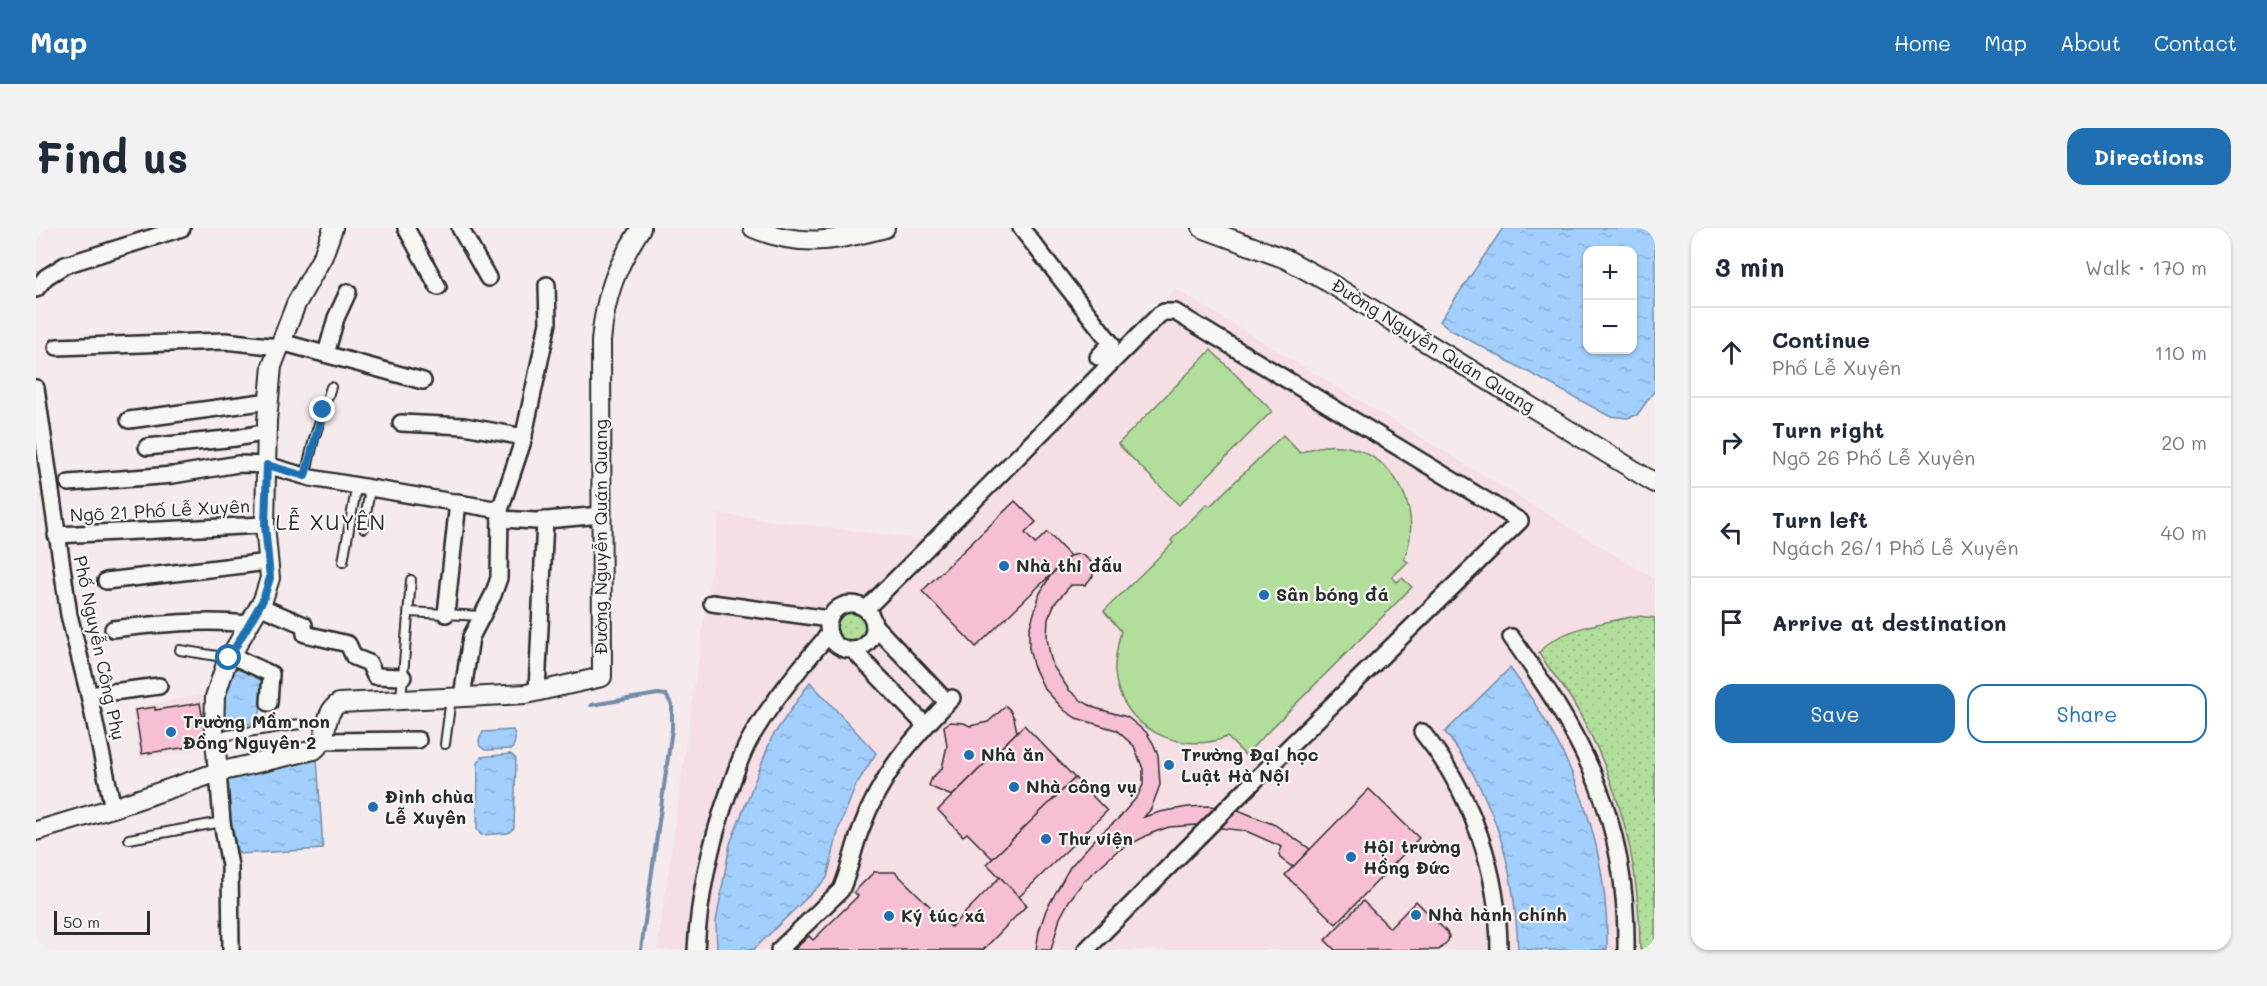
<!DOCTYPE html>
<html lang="en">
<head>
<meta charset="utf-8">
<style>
	:root { --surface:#fff; --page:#f2f2f3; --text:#1f2937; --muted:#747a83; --line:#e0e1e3; --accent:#1f6fb2 }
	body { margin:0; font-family:Mali,sans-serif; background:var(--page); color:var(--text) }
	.controls { position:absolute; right:18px; top:18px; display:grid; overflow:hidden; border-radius:12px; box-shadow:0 2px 4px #0004 }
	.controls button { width:54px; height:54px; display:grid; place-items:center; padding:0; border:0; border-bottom:2px solid var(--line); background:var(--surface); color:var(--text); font:30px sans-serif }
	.scale { position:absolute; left:18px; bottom:15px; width:96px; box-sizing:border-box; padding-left:6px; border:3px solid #2b2b2b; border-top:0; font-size:16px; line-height:21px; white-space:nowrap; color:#2b2b2b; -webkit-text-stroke:4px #f6f6f2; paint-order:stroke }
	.stop { position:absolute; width:18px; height:18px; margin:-14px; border:4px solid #1f6fb2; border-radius:50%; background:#fff }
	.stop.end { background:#1f6fb2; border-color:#fff; box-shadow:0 2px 6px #0008 }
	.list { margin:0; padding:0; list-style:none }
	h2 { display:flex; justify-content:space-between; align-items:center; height:78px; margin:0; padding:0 24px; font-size:26px }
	h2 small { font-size:20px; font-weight:400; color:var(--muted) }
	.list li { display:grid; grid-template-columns:39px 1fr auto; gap:18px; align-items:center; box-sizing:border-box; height:90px; padding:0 24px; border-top:2px solid var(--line) }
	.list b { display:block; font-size:22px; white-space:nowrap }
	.list p { margin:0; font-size:20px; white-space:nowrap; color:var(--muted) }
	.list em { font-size:20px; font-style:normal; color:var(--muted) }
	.actions { display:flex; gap:12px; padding:18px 24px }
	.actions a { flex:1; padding:14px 0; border:2px solid var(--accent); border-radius:18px; text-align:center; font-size:21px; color:var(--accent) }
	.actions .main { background:var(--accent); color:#fff }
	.icon { flex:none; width:33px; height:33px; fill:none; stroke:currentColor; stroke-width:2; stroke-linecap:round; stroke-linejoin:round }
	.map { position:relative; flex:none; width:1619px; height:722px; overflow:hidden; border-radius:18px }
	header { display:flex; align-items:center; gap:36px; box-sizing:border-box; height:84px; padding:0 30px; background:var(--accent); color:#fff }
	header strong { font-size:28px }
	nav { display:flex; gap:33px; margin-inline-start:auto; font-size:21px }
	.intro { display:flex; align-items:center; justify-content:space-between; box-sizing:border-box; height:144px; padding:0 36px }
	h1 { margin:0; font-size:42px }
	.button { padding:15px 27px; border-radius:18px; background:var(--accent); color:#fff; font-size:21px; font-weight:700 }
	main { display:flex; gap:36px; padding:0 36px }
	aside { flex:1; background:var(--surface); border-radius:18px; box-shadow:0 2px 4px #0004 }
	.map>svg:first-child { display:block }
</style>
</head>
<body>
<header>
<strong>Map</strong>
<nav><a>Home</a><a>Map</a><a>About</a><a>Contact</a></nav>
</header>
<div class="intro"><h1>Find us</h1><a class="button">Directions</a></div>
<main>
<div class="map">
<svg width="1619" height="722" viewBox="0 0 1619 722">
	<defs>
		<pattern id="grass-dots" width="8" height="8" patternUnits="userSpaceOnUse" patternTransform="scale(1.5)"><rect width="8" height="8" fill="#b2de9c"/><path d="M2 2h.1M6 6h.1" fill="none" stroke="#99bf87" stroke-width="1.8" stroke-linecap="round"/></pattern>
		<pattern id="water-ripples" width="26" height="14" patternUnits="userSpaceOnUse" patternTransform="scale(1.5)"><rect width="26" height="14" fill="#a2cffd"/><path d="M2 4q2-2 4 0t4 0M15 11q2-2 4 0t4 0" fill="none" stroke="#8cb2d9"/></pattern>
	</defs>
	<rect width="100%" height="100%" fill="#f6ebec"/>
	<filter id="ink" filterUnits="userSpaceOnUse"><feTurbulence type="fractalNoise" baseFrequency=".0167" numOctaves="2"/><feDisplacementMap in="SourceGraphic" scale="12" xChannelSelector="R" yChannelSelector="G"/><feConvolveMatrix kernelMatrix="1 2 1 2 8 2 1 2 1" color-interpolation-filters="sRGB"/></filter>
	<g filter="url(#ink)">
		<g fill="#f6dee5">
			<polygon points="1139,61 1619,351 1619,722 621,722 683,286 885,311 957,244"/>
			<polygon points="170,466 169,489 174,519 103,531 96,480"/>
		</g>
		<g fill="url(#grass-dots)" stroke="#6e8464" stroke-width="1.5">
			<circle cx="816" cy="398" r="17"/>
			<path d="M 1602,388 L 1619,390 L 1619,722 L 1604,722 C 1604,634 1582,550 1537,474 C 1527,457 1513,442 1503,425 C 1519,401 1575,393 1602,388 Z"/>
		</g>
		<g fill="#b2de9c" stroke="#6e8464" stroke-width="1.5">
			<polygon points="1175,122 1236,183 1143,277 1082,216"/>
			<path d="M 1247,207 L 1264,225 C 1331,194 1396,264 1368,331 L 1372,334 L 1356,349 L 1361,354 L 1366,350 L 1376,359 L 1209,527 L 1191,509 C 1143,528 1084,499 1079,445 C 1078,431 1082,416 1085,403 L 1068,383 L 1137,315 L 1135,312 L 1171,276 L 1174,278 Z"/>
		</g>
		<g fill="url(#water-ripples)" stroke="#728da9" stroke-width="1.5" fill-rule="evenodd">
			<path d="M 1467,0 L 1619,0 L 1619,162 L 1601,187 L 1591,190 L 1573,188 L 1415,102 L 1404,93 ZM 1552,22 L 1596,22 L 1596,122 L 1552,122 Z"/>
			<path d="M 199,433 L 227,448 C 229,463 226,480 221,495 L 187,498 L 187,480 Z"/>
			<path d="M 1474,440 C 1537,523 1573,617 1571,722 L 1482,722 C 1479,641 1460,569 1409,504 Z"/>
			<polygon points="774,454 840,525 820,557 803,600 791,650 717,722 681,722 680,694 694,616 736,509"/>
			<path d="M 477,502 C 481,508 479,515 476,521 L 449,522 L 444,518 L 443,512 L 447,504 Z"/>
			<polygon points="475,526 480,531 478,600 472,605 445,607 441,601 442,535 445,529"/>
			<polygon points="281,529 287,621 204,626 195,613 190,551"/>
		</g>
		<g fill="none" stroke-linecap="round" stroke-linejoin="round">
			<polyline stroke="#728da9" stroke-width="4" points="555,477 622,466 630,467 636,477 636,501 605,722"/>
		</g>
		<g fill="#f7bfd4" stroke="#2b2b2b" stroke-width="1.5">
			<polygon points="979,273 1000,294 989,305 999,316 1011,304 1034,328 940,419 886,363"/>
			<polygon points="1042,326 1047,327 1055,334 1057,348 1049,357 1035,357 1019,375 1012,391 1011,410 1014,427 1017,438 1033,462 1046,473 1059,480 1091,489 1110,504 1117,515 1122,527 1124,557 1115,581 1108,589 1124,584 1152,579 1173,578 1202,582 1239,597 1274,621 1259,638 1255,638 1244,630 1243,626 1246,619 1210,603 1161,597 1133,599 1116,605 1081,623 1048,653 1033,673 1024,690 1015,722 1000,722 1003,703 1010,682 1034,639 1061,609 1082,591 1101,569 1107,557 1107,541 1098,518 1080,502 1040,490 1028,482 1008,460 997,437 993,420 993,402 1004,365 1014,348 1034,328"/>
			<polygon points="164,475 171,516 106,526 99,482 119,479 119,482"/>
			<polygon points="970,478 974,482 978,490 981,504 916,568 895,559 893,557 896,550 906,540 911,518 908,498 914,494 928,495 934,498 952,494"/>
			<polygon points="988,497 1039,550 957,631 931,605 927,608 902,582"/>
			<polygon points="1039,550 1071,583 983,669 951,636"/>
			<polygon points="1333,561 1383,610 1300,696 1249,647"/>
			<polygon points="838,644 859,644 915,699 964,649 991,677 947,722 758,722 773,708 777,712 822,668 818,664"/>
			<polygon points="1327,673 1354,700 1380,673 1410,703 1413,708 1412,713 1403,722 1299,722 1289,712"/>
		</g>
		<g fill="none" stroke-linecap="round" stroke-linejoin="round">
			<defs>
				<g id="service">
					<polyline points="269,248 278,211 295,159"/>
					<polyline points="328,300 334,260"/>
					<polyline points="307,334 321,256"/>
					<polyline points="373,384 445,388"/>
					<polyline points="144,422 193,430"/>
					<polyline points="365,471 375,352"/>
					<polyline points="179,509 264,496"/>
					<polyline points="409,516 415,470"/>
					<polyline points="93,611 186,594"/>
				</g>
				<g id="minor">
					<polyline points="370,0 402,59"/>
					<polyline points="424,0 452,50"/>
					<polyline points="985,0 1075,115 1062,129"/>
					<polyline points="0,61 10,49 29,37 146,0"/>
					<polyline points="245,114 387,153"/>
					<polyline points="21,119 189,113 243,119"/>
					<polyline points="290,126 300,90 312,64"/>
					<polyline points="0,160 33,387 53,467 77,580"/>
					<polyline points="93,192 233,173"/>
					<polyline points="365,195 428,198 488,209"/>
					<polyline points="111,219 200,210 231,204"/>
					<polyline points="33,255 137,247 202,236 231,237 275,250 464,282"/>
					<polyline points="464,291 500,293 565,287"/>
					<polyline points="20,307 229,297"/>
					<polyline points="70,353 232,334"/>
					<polyline points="676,375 793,391"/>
					<circle cx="815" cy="399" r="23"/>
					<polyline points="223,378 268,397 269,406 312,416 318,429 333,435 339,448 367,449"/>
					<polyline points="830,381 1123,87 1128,84 1139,84 1484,293 1199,572 1050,722"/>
					<polyline points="410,386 422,274"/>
					<polyline points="838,397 911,474"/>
					<path d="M 77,401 C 121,396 168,391 212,396"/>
					<path d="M 1475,409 C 1549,511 1592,593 1590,722"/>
					<polyline points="817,422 889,497"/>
					<polyline points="194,427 235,446 233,475"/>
					<polyline points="501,463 509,292"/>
					<polyline points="53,467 123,458"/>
					<polyline points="426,469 435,409 457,367 463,350 464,282 486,216 512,95 511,57"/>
					<path d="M 1386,504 C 1436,565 1463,644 1463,722"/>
					<polyline points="287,513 382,512"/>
					<polyline points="182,544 186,594 194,638 195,722"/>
					<path d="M 660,722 C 663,667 675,612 694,560 C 701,540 708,519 720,501 C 741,467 767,436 793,406"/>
					<path d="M 743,722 L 805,662 C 814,642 817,621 825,601 C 845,546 876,511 916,470"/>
				</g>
				<g id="tertiary">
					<path d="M 717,0 C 764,20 800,13 849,0"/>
					<polyline points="1166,0 1250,31 1292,54 1619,255"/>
					<polyline points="182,544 178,502 179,469 190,436 227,372 234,350 229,297 231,193 236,138 260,76 287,28 297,0"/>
					<path d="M 0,603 L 77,580 L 182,544 L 278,522 C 295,509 285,487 303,475 L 490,466 L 566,449 L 565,113 C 569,67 580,39 605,0"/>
				</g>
			</defs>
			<use href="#service" stroke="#2b2b2b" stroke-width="12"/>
			<use href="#minor" stroke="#2b2b2b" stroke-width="20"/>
			<use href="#tertiary" stroke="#2b2b2b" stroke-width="22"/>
			<use href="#service" stroke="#f6f6f2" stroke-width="8"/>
			<use href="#minor" stroke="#f6f6f2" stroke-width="15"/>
			<use href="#tertiary" stroke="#f6f6f2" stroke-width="18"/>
		</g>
	</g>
	<g fill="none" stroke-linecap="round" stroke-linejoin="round" filter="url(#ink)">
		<polyline stroke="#1f6fb2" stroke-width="8" points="193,430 227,372 234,350 229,297 231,237 269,248 287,182"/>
	</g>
	<g fill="#1f6fb2" stroke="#f6f6f2" stroke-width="2">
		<circle cx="968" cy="338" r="6"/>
		<circle cx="1228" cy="367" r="6"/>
		<circle cx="135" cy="504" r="6"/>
		<circle cx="933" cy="527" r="6"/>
		<circle cx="1133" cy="537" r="6"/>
		<circle cx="978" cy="559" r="6"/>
		<circle cx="337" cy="579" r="6"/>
		<circle cx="1010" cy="611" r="6"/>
		<circle cx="1315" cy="629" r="6"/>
		<circle cx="1380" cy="687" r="6"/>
		<circle cx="853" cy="688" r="6"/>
	</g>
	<g text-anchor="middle" stroke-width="4.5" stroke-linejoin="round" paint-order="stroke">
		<g font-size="18" fill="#2b2b2b" stroke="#f6f6f2">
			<text transform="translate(1397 118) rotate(32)" y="6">Đường Nguyễn Quán Quang</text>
			<text transform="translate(124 283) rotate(-3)" y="6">Ngõ 21 Phố Lễ Xuyên</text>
			<text transform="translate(565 309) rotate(-90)" y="6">Đường Nguyễn Quán Quang</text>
			<text transform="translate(63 420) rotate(78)" y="6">Phố Nguyễn Công Phụ</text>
		</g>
		<g font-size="18" font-weight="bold" fill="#2b2b2b" stroke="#f6f6f2" text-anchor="start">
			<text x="980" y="344">Nhà thi đấu</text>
			<text x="1240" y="373">Sân bóng đá</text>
			<text x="147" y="500">Trường Mầm non<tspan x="147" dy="21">Đồng Nguyên 2</tspan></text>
			<text x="945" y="533">Nhà ăn</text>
			<text x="1145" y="533">Trường Đại học<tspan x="1145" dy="21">Luật Hà Nội</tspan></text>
			<text x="990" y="565">Nhà công vụ</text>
			<text x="349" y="575">Đình chùa<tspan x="349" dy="21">Lễ Xuyên</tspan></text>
			<text x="1022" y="617">Thư viện</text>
			<text x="1327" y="625">Hội trường<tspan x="1327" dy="21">Hồng Đức</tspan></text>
			<text x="1392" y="693">Nhà hành chính</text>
			<text x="865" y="694">Ký túc xá</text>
		</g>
		<g font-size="21" letter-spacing="1.5" fill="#2b2b2b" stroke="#f6f6f2">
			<text x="295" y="302">LỄ XUYÊN</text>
		</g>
	</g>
</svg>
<div class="controls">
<button>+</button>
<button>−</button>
</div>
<div class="scale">50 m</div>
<div class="stop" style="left:193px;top:430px"></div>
<div class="stop end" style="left:287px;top:182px"></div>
</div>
<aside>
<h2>3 min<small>Walk · 170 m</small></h2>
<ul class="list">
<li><svg class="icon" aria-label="ahead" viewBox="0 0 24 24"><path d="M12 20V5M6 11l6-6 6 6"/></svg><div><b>Continue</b><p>Phố Lễ Xuyên</p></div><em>110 m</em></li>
<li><svg class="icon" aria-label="right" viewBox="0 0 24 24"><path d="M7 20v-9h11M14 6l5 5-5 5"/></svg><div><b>Turn right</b><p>Ngõ 26 Phố Lễ Xuyên</p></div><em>20 m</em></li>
<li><svg class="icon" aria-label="left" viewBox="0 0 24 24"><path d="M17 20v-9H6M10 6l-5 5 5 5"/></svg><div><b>Turn left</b><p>Ngách 26/1 Phố Lễ Xuyên</p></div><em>40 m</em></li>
<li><svg class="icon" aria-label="arrive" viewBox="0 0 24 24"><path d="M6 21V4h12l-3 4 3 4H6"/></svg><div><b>Arrive at destination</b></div></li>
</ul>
<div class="actions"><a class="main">Save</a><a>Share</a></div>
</aside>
</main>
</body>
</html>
